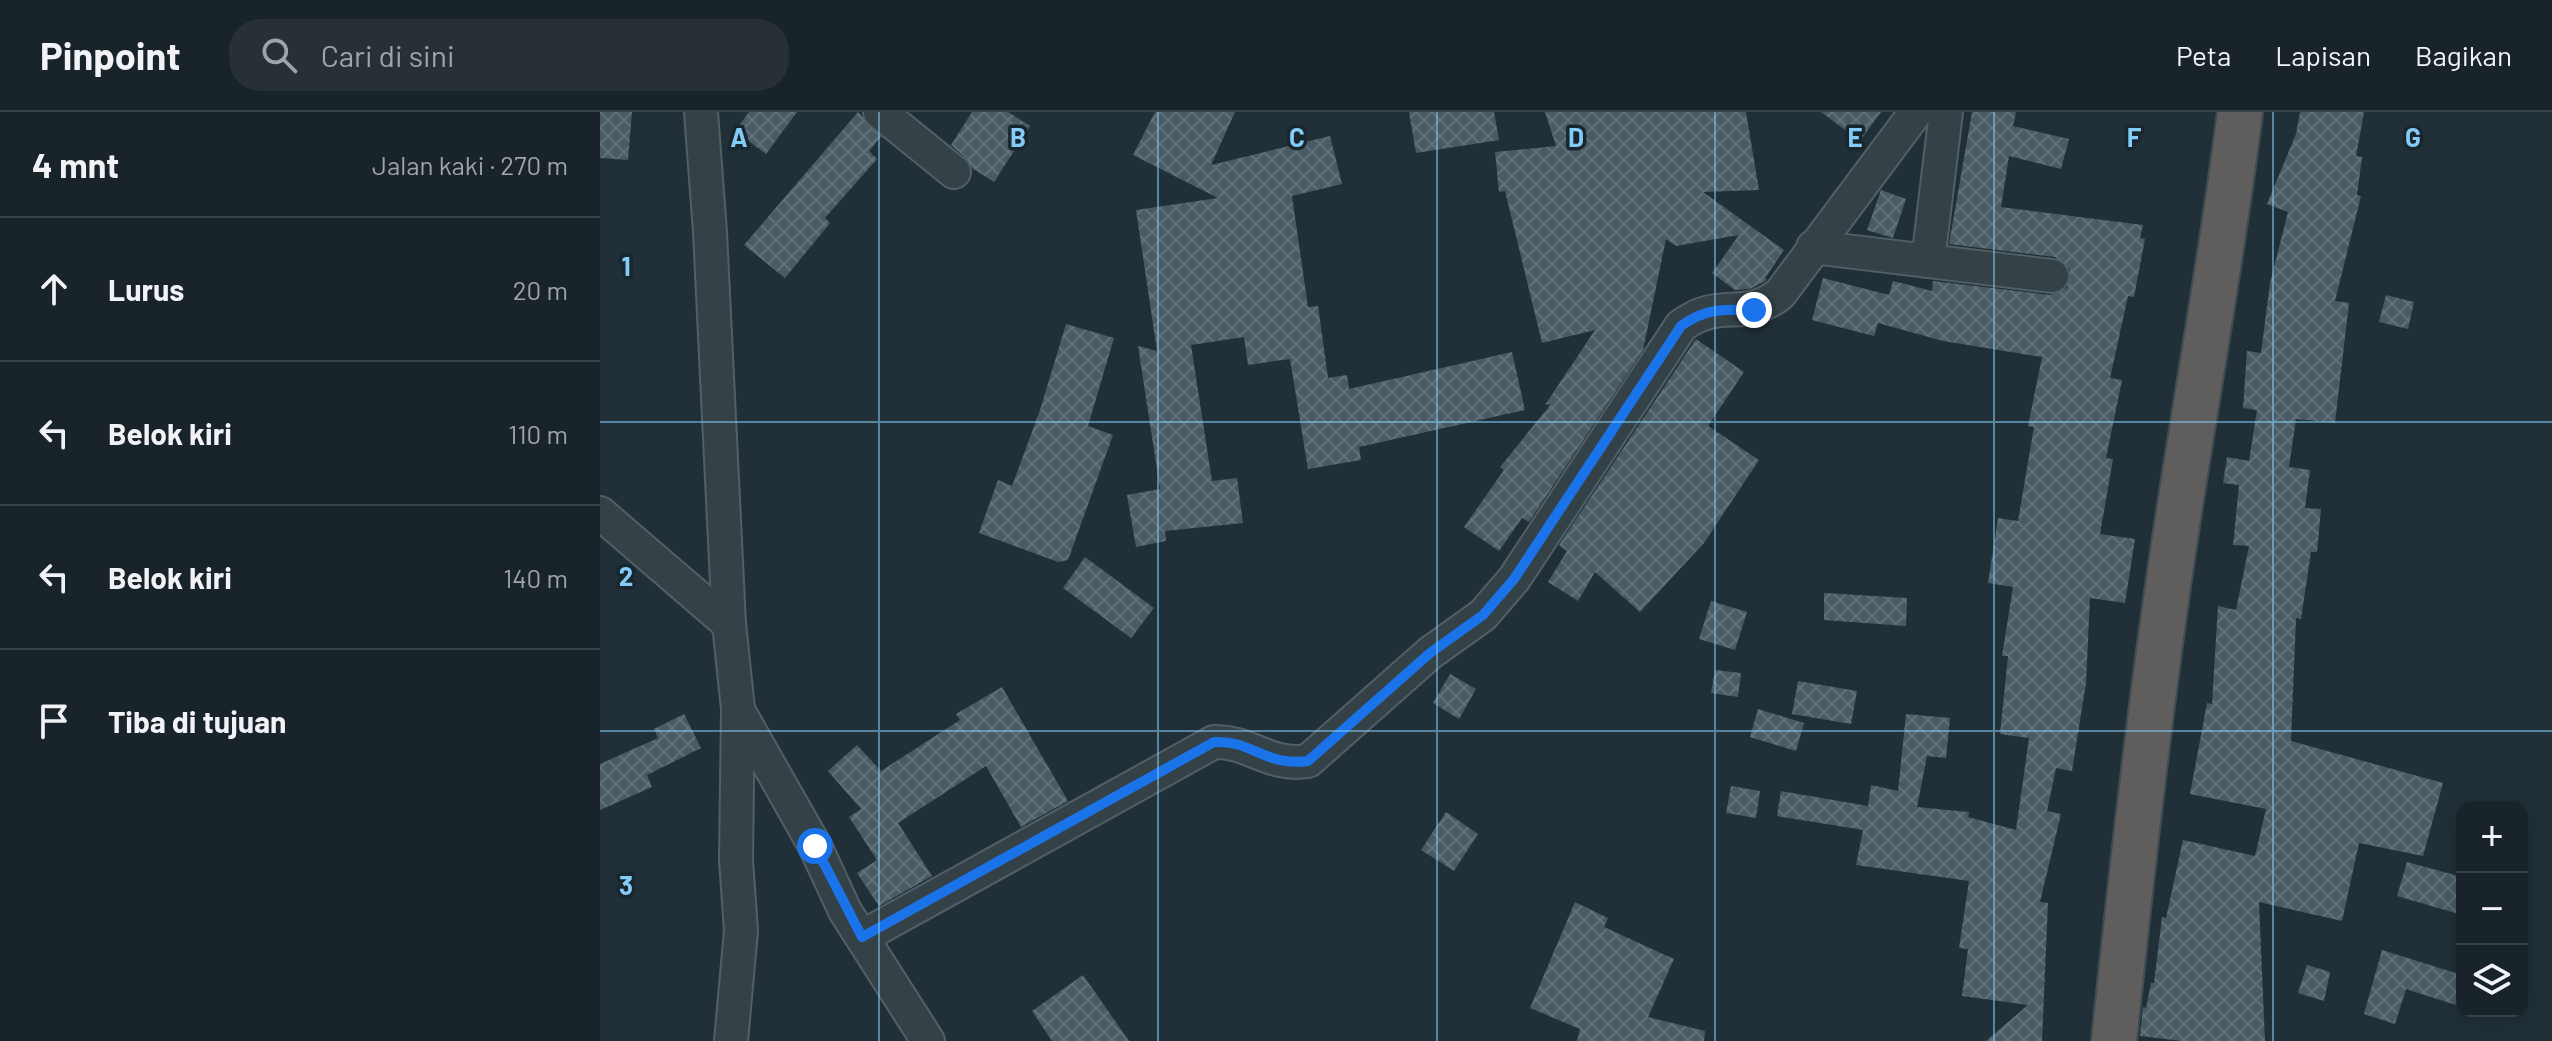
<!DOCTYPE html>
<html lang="id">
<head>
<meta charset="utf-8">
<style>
	:root { --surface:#19242a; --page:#263036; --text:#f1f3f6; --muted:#9fa4a8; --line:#374147 }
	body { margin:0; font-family:Barlow,sans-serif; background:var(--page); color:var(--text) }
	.controls { position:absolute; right:24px; bottom:24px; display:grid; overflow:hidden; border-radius:16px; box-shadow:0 4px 20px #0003 }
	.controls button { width:72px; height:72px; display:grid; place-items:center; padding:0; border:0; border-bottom:2px solid var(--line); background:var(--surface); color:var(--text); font:40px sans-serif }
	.stop { position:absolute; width:24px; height:24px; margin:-18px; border:6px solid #1a73e8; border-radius:50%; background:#fff }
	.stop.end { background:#1a73e8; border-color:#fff; box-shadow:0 2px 8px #0008 }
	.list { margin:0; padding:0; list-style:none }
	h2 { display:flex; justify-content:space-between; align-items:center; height:104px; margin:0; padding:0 32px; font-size:34px }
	h2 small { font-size:26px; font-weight:400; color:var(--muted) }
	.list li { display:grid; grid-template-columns:52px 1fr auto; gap:24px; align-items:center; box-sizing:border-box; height:144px; padding:0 32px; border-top:2px solid var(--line) }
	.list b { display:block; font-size:30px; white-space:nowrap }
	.list em { font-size:26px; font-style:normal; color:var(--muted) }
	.icon { flex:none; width:44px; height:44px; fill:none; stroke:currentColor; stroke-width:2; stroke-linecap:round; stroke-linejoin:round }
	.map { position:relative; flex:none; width:1952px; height:929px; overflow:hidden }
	header { display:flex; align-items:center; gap:48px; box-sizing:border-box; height:112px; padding:0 40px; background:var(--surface); border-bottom:2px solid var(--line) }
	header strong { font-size:38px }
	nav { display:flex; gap:44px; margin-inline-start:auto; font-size:28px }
	.search { width:560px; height:72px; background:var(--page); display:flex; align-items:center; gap:20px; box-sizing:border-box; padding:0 28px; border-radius:32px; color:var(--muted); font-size:30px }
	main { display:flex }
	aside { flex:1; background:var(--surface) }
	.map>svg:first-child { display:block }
</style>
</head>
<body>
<header>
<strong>Pinpoint</strong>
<div class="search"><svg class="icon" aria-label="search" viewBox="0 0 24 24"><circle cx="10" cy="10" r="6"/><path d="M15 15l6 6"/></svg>Cari di sini</div>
<nav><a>Peta</a><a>Lapisan</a><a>Bagikan</a></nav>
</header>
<main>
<aside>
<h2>4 mnt<small>Jalan kaki · 270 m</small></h2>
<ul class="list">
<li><svg class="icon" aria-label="ahead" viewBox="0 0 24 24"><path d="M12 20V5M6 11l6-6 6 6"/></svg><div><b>Lurus</b></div><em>20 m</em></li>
<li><svg class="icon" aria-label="left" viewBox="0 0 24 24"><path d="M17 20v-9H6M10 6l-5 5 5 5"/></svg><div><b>Belok kiri</b></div><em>110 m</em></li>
<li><svg class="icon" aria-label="left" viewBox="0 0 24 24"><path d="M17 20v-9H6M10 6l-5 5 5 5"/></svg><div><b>Belok kiri</b></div><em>140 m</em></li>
<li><svg class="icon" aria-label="arrive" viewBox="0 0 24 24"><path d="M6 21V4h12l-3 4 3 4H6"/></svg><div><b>Tiba di tujuan</b></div></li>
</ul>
</aside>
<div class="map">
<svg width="1952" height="929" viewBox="0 0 1952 929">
	<defs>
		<pattern id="building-cross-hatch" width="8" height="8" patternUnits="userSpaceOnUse" patternTransform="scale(2)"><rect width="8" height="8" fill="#495b64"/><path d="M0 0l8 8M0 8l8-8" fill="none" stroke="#617179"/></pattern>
	</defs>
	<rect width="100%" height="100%" fill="#213038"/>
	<g fill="url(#building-cross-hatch)">
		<polygon points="0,0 32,0 28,48 0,46"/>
		<polygon points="149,0 197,0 166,42 135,19"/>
		<polygon points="258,0 281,25 269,39 277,47 225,106 230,111 185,166 144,133"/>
		<polygon points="372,0 408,0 430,14 394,70 372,56 366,46 351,33"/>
		<polygon points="555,0 635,0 611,53 730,24 742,72 692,84 708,195 718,194 728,266 747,263 749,277 912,240 925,298 759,335 761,348 708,357 690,247 648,253 644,225 591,233 612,369 637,366 643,411 565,419 566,429 536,435 527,383 560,377 538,234 557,239 536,98 618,86 533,43"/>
		<polygon points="809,0 894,0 899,28 816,41"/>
		<polygon points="945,0 1146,0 1159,78 1103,80 1184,138 1165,166 1167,168 1150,177 1135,178 1112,161 1139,123 1076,134 1066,127 1043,238 929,410 922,406 899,439 864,415 904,358 900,355 951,292 945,293 995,218 942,231 905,79 899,80 895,40 956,34"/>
		<polygon points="1221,0 1281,0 1260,29"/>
		<polygon points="1372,0 1416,0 1413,14 1469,27 1461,57 1409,44 1401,95 1543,113 1540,126 1545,127 1534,185 1528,184 1510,266 1522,268 1506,346 1513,347 1500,422 1535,427 1525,491 1490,486 1486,571 1472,659 1456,656 1447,699 1461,702 1440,790 1448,791 1442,929 1386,929 1428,893 1362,884 1368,837 1359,836 1369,769 1256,753 1263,718 1177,704 1181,679 1268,694 1271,673 1298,679 1306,602 1350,606 1346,646 1327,644 1317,695 1369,700 1368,705 1416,718 1429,626 1400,622 1408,544 1402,544 1413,475 1388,471 1398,406 1418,409 1434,315 1428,314 1442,245 1343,229 1278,211 1274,224 1212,208 1223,166 1289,183 1293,169 1332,179 1333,169 1450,183 1467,176 1470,157 1455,145 1349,132"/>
		<polygon points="1700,0 1764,0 1756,44 1762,45 1757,83 1761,84 1735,189 1749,191 1735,311 1696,307 1689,355 1710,358 1705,396 1721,397 1717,440 1711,440 1701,507 1696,506 1691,629 1843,671 1823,744 1759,731 1742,809 1659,790 1665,929 1582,929 1540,924 1543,895 1546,896 1551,871 1554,871 1562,805 1566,806 1583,728 1655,744 1666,697 1590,682 1607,591 1612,592 1618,494 1636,498 1649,434 1633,433 1639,373 1623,371 1627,345 1649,349 1657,298 1643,296 1647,239 1661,241 1670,171 1688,100 1667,92 1696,22"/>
		<polygon points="1281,78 1306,87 1293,126 1267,118"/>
		<polygon points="1786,183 1814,190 1808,217 1779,210"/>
		<polygon points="466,212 514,226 488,314 513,323 468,448 458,450 379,421 398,368 412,374 440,298"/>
		<polygon points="1096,227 1144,260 1108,314 1159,348 1104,431 1040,500 995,460 978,489 948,470 967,439 959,433"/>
		<polygon points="485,445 554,496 531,526 463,476"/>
		<polygon points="1224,481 1307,486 1306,514 1224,508"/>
		<polygon points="1111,489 1147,500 1135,538 1099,527"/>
		<polygon points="1115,558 1141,561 1138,585 1111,581"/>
		<polygon points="850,562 876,577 859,607 833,591"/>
		<polygon points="1198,569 1257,579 1251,612 1192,602"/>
		<polygon points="402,575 468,689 421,715 386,654 298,711 332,764 279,794 257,761 277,748 249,705 261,697 228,659 257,633 281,659 360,608 356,602"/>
		<polygon points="1158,597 1204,611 1196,639 1150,625"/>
		<polygon points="84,602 101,636 47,663 52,675 0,698 0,652 58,626 54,617"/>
		<polygon points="1131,674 1160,679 1156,706 1126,701"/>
		<polygon points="846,700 878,722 854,759 821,738"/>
		<polygon points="1807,750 1862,765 1862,803 1797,784"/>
		<polygon points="975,790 1008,806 1004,815 1074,847 1048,905 1105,919 1104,929 977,929 980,917 930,896"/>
		<polygon points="1782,838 1862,863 1862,895 1806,877 1795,912 1764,902"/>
		<polygon points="1707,853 1730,860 1724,889 1698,881"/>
		<polygon points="483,863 529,929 452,929 432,899"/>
	</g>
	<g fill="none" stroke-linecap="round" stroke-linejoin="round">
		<defs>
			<g id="minor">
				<polyline points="101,0 110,120 129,512 138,597 136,748 141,819 131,929"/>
				<polyline points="280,0 354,60"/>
				<polyline points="1213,135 1452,164"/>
				<polyline points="1328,149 1346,0"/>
				<polyline points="0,401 129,512"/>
				<polyline points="139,600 215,734 245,799 328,929"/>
				<path d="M 262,825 L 614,630 C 651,629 668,655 708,649 L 830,541 L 883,503 L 914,467 L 1081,214 C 1121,184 1143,211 1180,182 L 1316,0"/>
			</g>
			<path id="trunk" d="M 1514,929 C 1532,757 1551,584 1577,413 C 1598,275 1623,138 1640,0"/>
		</defs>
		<use href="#minor" stroke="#525f66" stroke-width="36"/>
		<use href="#trunk" stroke="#3f4c53" stroke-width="48"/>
		<use href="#minor" stroke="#344248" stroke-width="32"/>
		<use href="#trunk" stroke="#605e5d" stroke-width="44"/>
	</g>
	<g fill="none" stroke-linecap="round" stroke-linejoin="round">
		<path stroke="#1a73e8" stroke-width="10" d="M 215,734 L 262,825 L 614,630 C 653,628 665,655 708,649 L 830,541 L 883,503 L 914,467 L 1081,214 C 1105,196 1125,197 1154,198"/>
	</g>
	<path fill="none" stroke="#82ccf7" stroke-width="2" stroke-opacity="0.55" d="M 279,0 L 279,929M 558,0 L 558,929M 837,0 L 837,929M 1115,0 L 1115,929M 1394,0 L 1394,929M 1673,0 L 1673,929M 0,310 L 1952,310M 0,619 L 1952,619"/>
	<g font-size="26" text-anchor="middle" font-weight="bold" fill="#82ccf7" stroke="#1a262d" stroke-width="7" stroke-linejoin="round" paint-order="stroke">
		<text x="139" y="35">A</text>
		<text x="418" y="35">B</text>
		<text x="697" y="35">C</text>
		<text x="976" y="35">D</text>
		<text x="1255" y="35">E</text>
		<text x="1534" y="35">F</text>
		<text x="1813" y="35">G</text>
		<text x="26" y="164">1</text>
		<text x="26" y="474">2</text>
		<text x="26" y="783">3</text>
	</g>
</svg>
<div class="controls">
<button>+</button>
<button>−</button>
<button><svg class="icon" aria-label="layers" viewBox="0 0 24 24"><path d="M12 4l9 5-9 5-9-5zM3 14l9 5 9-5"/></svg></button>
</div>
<div class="stop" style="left:215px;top:734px"></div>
<div class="stop end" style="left:1154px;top:198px"></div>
</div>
</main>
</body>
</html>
